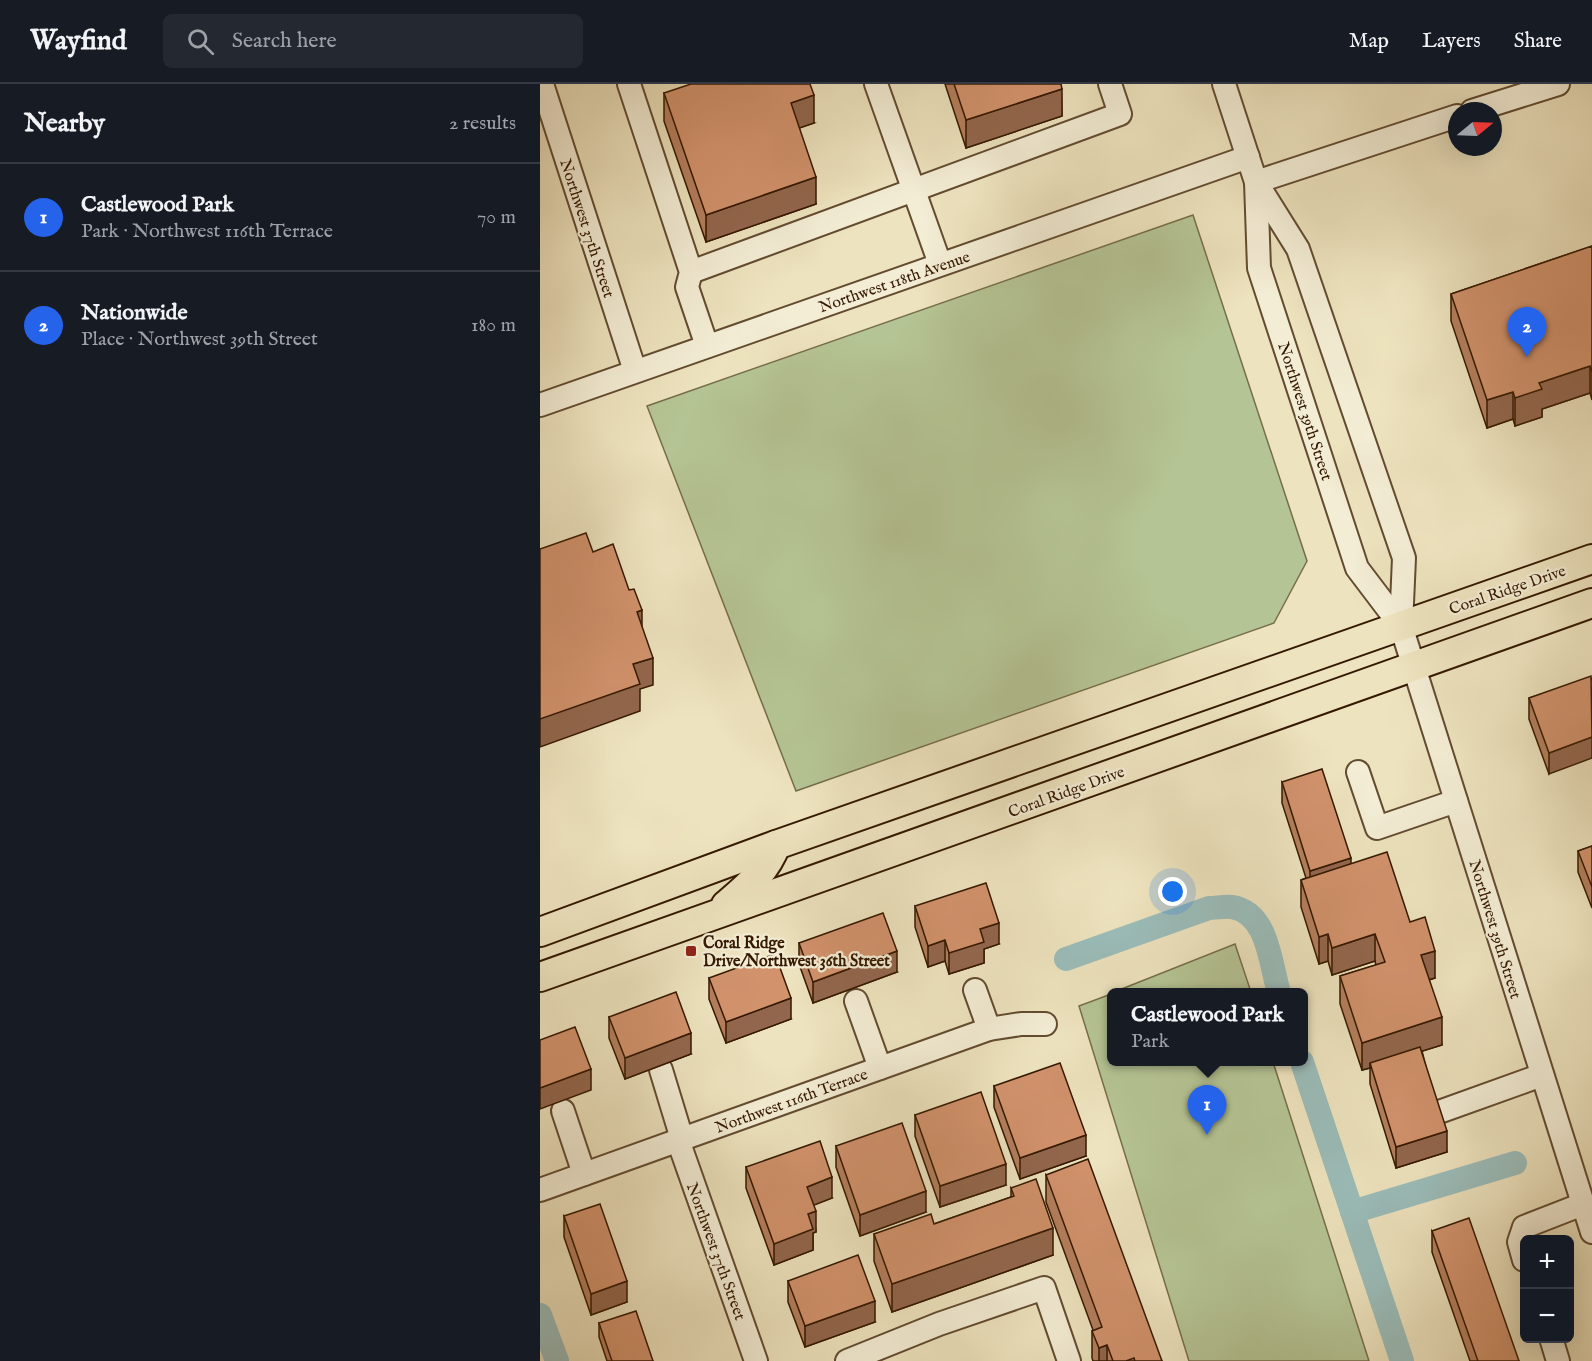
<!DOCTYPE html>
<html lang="en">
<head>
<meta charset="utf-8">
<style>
	:root { --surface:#171b24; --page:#242831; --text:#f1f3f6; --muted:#9ea1a6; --line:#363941; --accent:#2563eb }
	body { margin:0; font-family:"IM FELL English",serif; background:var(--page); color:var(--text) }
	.controls { position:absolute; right:18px; bottom:18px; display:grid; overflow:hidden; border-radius:9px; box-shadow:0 6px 24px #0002 }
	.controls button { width:54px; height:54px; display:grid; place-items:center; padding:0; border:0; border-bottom:2px solid var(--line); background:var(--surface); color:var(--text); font:30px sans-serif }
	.compass { position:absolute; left:908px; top:18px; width:54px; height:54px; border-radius:50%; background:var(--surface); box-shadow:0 6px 24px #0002; rotate:71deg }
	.you { position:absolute; left:633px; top:808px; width:21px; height:21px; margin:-15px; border:4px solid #fff; border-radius:50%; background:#1a73e8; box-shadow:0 0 0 9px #1a73e833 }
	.badge { display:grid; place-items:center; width:39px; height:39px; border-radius:50%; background:var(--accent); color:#fff; font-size:20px; font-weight:700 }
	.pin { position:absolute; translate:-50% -50px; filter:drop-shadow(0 2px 3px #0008) }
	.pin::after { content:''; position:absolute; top:32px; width:21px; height:18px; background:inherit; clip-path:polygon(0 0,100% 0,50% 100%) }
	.popup { position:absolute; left:567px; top:904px; width:201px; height:78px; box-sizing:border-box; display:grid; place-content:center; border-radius:9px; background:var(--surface); filter:drop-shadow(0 2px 4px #0005); font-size:20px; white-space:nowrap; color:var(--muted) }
	.popup b { font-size:22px; color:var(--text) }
	.popup::after { content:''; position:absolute; left:50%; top:100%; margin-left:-12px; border:12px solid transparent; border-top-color:var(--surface) }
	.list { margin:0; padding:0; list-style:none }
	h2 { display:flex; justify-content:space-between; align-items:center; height:78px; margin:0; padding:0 24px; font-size:26px }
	h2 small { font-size:20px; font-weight:400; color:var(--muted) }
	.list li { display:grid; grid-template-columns:39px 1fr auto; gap:18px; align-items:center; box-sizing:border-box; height:108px; padding:0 24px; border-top:2px solid var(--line) }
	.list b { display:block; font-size:22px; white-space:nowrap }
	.list p { margin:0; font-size:20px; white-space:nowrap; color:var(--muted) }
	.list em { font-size:20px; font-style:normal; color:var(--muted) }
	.icon { flex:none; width:33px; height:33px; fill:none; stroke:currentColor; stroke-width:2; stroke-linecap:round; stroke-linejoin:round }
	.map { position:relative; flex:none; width:1052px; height:1277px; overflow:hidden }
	header { display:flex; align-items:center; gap:36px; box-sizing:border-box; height:84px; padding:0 30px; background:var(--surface); border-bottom:2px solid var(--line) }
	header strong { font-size:28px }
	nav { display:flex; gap:33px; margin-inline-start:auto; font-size:21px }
	.search { width:420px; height:54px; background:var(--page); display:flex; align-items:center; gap:15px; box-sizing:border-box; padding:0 21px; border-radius:9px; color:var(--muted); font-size:22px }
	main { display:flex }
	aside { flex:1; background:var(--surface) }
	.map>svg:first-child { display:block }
</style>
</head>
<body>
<header>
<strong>Wayfind</strong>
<div class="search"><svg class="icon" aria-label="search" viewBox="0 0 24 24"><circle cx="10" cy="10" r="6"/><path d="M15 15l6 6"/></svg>Search here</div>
<nav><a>Map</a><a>Layers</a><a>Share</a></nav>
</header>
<main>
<aside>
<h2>Nearby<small>2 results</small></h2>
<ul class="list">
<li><span class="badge">1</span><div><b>Castlewood Park</b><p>Park · Northwest 116th Terrace</p></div><em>70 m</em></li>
<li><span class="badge">2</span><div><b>Nationwide</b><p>Place · Northwest 39th Street</p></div><em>180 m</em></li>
</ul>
</aside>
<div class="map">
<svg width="1052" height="1277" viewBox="0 0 1052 1277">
	<rect width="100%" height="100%" fill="#ede3be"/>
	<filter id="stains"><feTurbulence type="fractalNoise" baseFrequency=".00333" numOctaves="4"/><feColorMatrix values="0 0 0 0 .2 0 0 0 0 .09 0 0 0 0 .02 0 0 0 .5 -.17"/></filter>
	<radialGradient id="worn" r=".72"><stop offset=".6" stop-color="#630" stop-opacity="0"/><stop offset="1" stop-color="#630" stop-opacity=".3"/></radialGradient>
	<g fill="#b5c494" stroke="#756e4a" stroke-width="1.5">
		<polygon points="653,131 767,477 734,539 256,707 107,322"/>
		<polygon points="695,860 711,908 574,908"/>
		<polygon points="571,910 571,978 733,978 829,1277 649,1277 539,922"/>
	</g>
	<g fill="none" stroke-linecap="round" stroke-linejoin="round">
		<g stroke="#9bbdba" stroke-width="24">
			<path d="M 526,875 L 669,824 C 676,824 685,822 692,823 C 729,829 730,881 739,908"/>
			<polyline points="762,978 862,1277"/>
			<polyline points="812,1128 975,1079"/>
			<polyline points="0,1231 17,1277"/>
		</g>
		<defs>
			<g id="minor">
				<polyline points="2,0 95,287"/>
				<polyline points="89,0 151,188 147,203 167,262"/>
				<polyline points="336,0 400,180"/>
				<polyline points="684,0 716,98 758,165 864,474 861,542"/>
				<polyline points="932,27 1018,0"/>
				<polyline points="716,98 719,184 817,484 861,542 1052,1148"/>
				<polyline points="716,98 917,32"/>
				<polyline points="151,188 580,30 570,0"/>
				<polyline points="0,321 708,73"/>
				<polyline points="818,688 837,744 916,717"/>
				<polyline points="435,906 449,945"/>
				<polyline points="316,917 340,984"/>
				<polyline points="121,986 142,1055"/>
				<polyline points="23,1027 44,1090"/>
				<polyline points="899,1028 1002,991"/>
				<polyline points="138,1056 216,1277"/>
				<polyline points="0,1106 449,945 481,940 505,940"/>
				<polyline points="984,1176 979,1158 984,1143 1043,1120"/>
				<polyline points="1011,1254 1018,1277"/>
				<polyline points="307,1277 399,1240 504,1204 529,1277"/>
			</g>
			<g id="major">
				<path d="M 186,821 C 207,803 226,788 236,761"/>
				<polyline points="0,848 236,761 1052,475"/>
				<polyline points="0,893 1052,519"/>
			</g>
		</defs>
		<use href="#minor" stroke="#634b30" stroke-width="26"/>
		<use href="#major" stroke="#351800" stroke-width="32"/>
		<use href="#minor" stroke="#f3edd5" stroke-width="22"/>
		<use href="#major" stroke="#ede3be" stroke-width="28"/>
	</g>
	<g fill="#b47e5d" stroke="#351800" stroke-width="1.5">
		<polygon points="405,0 521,0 522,32 426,64"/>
		<polygon points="124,9 274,39 259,44 276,120 166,158 124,37"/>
		<polygon points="1052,162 1052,316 1050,309 1002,325 1002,333 975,342 973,335 947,344 911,237 911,210"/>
		<polygon points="1052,594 1009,690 989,635 989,614"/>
		<polygon points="742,698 811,780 870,838 895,894 889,896 902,961 882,967 907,1068 856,1084 830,1000 830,984 822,986 800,920 800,892 836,881 835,877 792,891 788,877 779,880 761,823 761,796 766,794 742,719"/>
		<polygon points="1052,762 1052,824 1038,788 1038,767"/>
		<polygon points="375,822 459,860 444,865 444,879 409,890 405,877 388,883 375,843"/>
		<polygon points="259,859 357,888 273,919 259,880"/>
		<polygon points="169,894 251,935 186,959 169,915"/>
		<polygon points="69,933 151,970 85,995 69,954"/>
		<polygon points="454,1002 546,1072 480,1095 454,1023"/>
		<polygon points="375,1031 466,1101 400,1123 375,1052"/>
		<polygon points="296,1062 386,1128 320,1152 296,1083"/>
		<polygon points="206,1083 292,1114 273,1121 276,1148 273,1149 273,1166 234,1181 206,1104"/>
		<polygon points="506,1091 622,1277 553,1277 552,1274 552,1247 553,1246 506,1118"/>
		<polygon points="471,1104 513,1171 352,1228 334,1177 334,1150 394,1140 471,1113"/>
		<polygon points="24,1132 87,1218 51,1231 24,1153"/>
		<polygon points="892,1147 979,1277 930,1277 892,1168"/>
		<polygon points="248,1197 335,1238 265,1263 248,1218"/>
		<polygon points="59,1239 113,1277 67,1277 59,1253"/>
	</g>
	<g fill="#92664c" stroke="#351800" stroke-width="1.5">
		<polygon points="522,5 522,32 426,64 426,36"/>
		<polygon points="274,11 274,39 251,47 251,19"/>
		<polygon points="276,93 276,120 166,158 166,131"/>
		<polygon points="1050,282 1050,309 1002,325 1002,333 975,342 975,314 999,299"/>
		<polygon points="973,308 973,335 947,344 947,316"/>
		<polygon points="102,526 102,554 97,528"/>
		<polygon points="113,574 113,601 100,605 100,627 0,663 0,635 93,580"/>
		<polygon points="1052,653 1052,674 1009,690 1009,669"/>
		<polygon points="811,774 811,795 770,808 770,787"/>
		<polygon points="459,839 459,860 444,865 444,879 409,890 409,869 440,845"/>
		<polygon points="788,850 788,877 779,880 779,853"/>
		<polygon points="835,850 835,877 792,891 792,864"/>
		<polygon points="405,856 405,877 388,883 388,862"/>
		<polygon points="357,867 357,888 273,919 273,898"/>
		<polygon points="895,867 895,894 881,898 881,871"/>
		<polygon points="251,914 251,935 186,959 186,938"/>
		<polygon points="902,933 902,961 831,983 830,979 830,984 822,986 822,959"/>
		<polygon points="151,949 151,970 85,995 85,974"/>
		<polygon points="51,985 51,1006 0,1025 0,1004"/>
		<polygon points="907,1047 907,1068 856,1084 856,1063"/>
		<polygon points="546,1051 546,1072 480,1095 480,1074"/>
		<polygon points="466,1080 466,1101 400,1123 400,1102"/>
		<polygon points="292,1093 292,1114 267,1124 267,1103"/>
		<polygon points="386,1107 386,1128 320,1152 320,1131"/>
		<polygon points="276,1127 276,1148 273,1149 273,1166 234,1181 234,1160 268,1130"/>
		<polygon points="513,1144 513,1171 352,1228 352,1200"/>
		<polygon points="87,1197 87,1218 51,1231 51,1210"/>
		<polygon points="335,1217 335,1238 265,1263 265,1242"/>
		<polygon points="567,1261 567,1277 559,1277 559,1264"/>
	</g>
	<g fill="#d1926c" stroke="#351800" stroke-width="1.5">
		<polygon points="151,0 270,0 274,11 251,19 276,93 166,131 124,9"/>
		<polygon points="414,0 521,0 522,5 426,36"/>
		<polygon points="1052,162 1052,288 1050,282 999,299 1002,305 975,314 973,308 947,316 911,210"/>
		<polygon points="46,449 53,468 73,460 89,506 94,505 102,526 97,528 113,574 93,580 100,600 0,635 0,465"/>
		<polygon points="1051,592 1052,653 1009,669 989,614"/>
		<polygon points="782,685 811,774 770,787 742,698"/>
		<polygon points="1052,762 1052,803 1038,767"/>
		<polygon points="847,768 870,838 885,833 895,867 881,871 902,933 822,959 800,892 845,878 835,850 792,864 788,850 779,853 761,796"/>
		<polygon points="446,799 459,839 440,845 444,858 409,869 405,856 388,862 375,822"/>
		<polygon points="343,829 357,867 273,898 259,859"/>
		<polygon points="235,870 251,914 186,938 169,894"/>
		<polygon points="136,908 151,949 85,974 69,933"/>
		<polygon points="35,943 51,985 0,1004 0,956"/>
		<polygon points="880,963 907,1047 856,1063 830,979"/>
		<polygon points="520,979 546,1051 480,1074 454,1002"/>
		<polygon points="441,1008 466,1080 400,1102 375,1031"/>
		<polygon points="362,1039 386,1107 320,1131 296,1062"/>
		<polygon points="280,1057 292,1093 267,1103 276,1127 268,1130 273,1145 234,1160 206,1083"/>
		<polygon points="548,1075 622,1277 595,1277 594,1274 586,1277 573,1277 567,1261 559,1264 552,1247 562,1243 506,1091"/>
		<polygon points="496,1095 513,1144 352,1200 334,1150 391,1130 394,1140 474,1112 471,1104"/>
		<polygon points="60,1120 87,1197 51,1210 24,1132"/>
		<polygon points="929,1134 979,1277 938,1277 892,1147"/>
		<polygon points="318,1171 335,1217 265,1242 248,1197"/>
		<polygon points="96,1227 113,1277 72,1277 59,1239"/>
	</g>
	<rect fill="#8f2418" stroke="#f3edd5" stroke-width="2" x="145" y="861" width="12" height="12" rx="3"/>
	<g text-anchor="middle" stroke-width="4.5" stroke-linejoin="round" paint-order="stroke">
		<g font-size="16" fill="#351800" stroke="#f3edd5">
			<text transform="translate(48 144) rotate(72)" y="6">Northwest 37th Street</text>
			<text transform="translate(354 197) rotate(-19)" y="6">Northwest 118th Avenue</text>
			<text transform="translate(766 327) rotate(72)" y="6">Northwest 39th Street</text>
			<text transform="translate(967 505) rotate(-19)" y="6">Coral Ridge Drive</text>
			<text transform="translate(526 707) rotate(-20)" y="6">Coral Ridge Drive</text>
			<text transform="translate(956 845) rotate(73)" y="6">Northwest 39th Street</text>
			<text transform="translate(251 1016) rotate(-20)" y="6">Northwest 116th Terrace</text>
			<text transform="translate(177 1167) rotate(70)" y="6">Northwest 37th Street</text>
		</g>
		<g font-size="16" font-weight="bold" fill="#351800" stroke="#f3edd5" text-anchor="start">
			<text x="163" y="864">Coral Ridge<tspan x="163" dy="18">Drive/Northwest 36th Street</tspan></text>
		</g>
	</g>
	<rect width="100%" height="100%" filter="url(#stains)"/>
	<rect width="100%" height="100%" fill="url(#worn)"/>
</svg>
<div class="controls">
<button>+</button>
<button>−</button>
</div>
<svg class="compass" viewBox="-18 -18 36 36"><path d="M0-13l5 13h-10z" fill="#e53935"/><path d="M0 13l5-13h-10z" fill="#9ea1a6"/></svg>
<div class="you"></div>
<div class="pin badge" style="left:667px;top:1051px">1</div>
<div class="popup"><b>Castlewood Park</b>Park</div>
<div class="pin badge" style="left:987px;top:273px">2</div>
</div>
</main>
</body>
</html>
